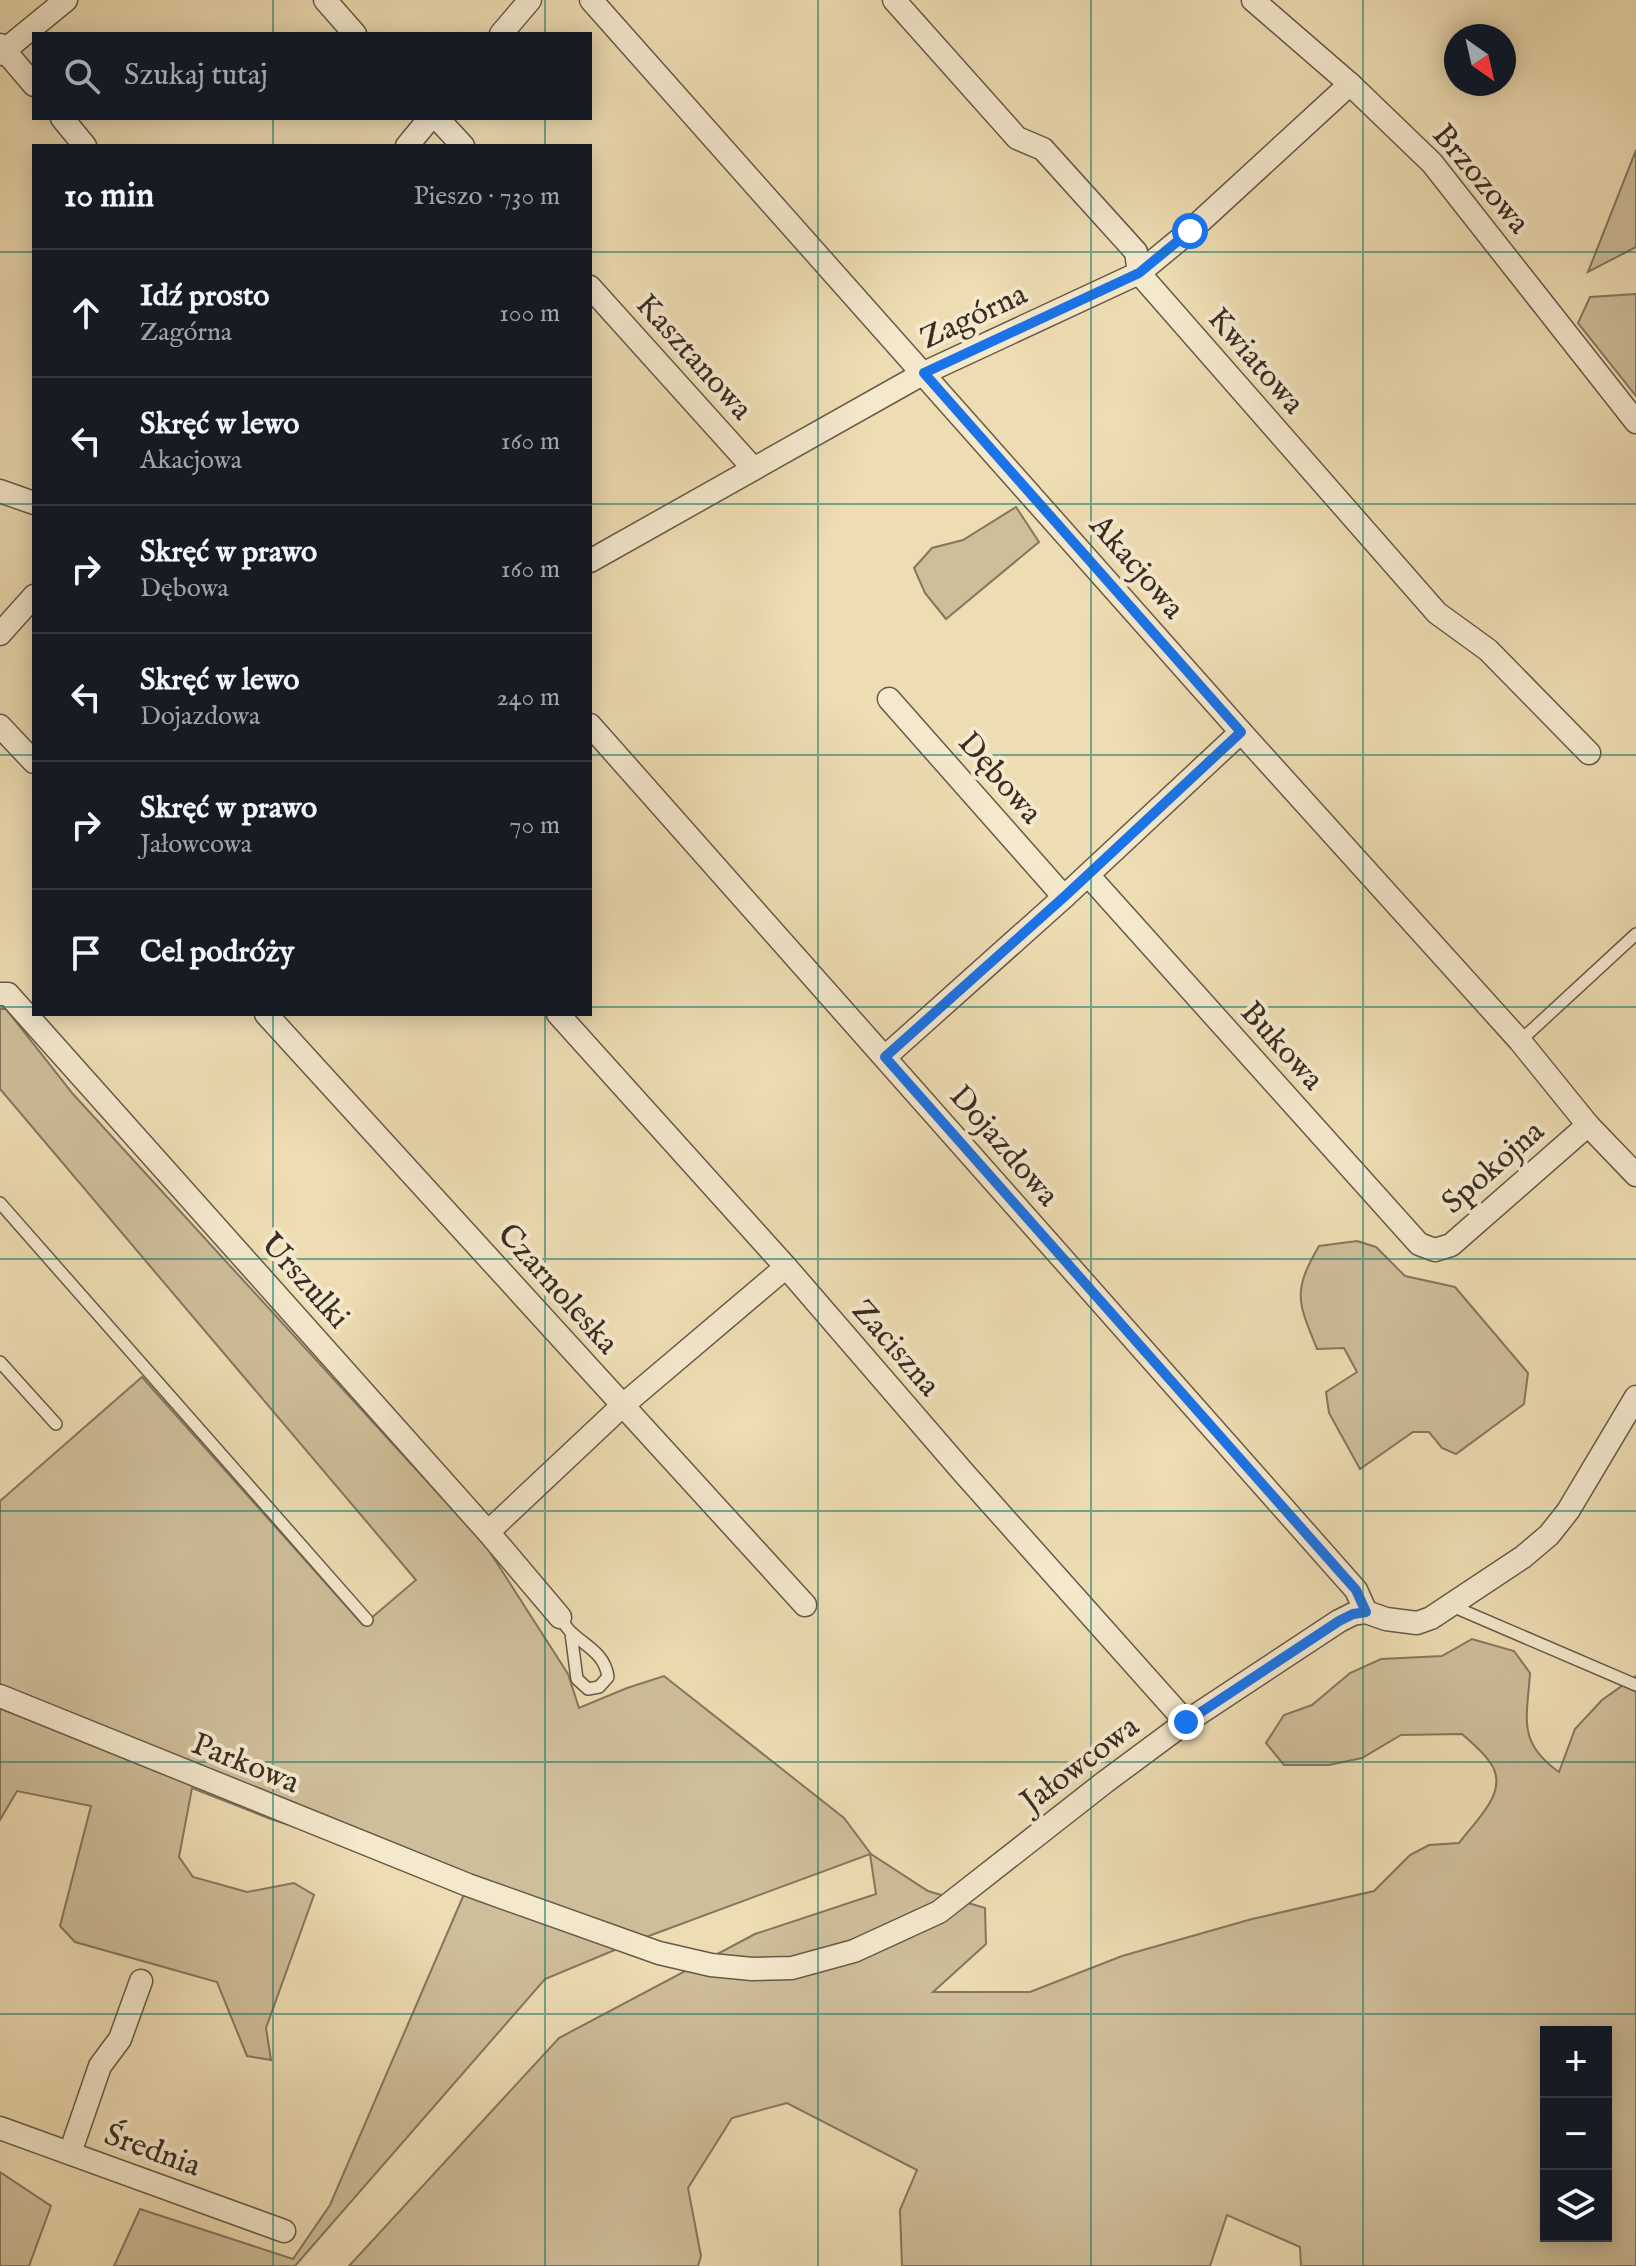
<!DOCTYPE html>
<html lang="pl">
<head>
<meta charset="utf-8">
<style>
	:root { --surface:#171b24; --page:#242831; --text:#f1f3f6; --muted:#9ea1a6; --line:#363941 }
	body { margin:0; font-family:"IM FELL English",serif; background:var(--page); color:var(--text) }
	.controls { position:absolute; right:24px; bottom:24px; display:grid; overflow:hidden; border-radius:0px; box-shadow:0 4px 20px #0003 }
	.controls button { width:72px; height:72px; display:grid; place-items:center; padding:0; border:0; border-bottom:2px solid var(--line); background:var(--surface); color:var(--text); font:40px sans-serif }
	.compass { position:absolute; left:1444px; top:24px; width:72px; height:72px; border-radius:50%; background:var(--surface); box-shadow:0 4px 20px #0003; rotate:146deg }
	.stop { position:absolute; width:24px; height:24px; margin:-18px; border:6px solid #1a73e8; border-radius:50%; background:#fff }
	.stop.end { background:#1a73e8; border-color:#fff; box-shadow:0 2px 8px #0008 }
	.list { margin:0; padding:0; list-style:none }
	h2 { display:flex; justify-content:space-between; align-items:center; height:104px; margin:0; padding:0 32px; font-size:34px }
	h2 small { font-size:26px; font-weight:400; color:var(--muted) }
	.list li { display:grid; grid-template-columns:52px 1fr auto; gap:24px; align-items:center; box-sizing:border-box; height:128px; padding:0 32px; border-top:2px solid var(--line) }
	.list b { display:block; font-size:30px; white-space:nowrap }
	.list p { margin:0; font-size:26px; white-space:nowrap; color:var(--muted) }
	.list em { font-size:26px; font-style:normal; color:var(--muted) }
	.icon { flex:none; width:44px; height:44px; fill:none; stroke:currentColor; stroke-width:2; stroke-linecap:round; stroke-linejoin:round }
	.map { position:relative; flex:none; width:1636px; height:2266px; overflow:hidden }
	.search { position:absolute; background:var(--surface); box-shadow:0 4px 20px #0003; left:32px; top:32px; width:560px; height:88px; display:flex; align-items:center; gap:20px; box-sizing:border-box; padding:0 28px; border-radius:0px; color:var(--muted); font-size:30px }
	.panel { position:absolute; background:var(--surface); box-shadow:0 4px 20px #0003; left:32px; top:144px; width:560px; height:872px; border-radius:0px }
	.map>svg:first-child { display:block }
</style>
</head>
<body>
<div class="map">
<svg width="1636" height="2266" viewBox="0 0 1636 2266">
	<rect width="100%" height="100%" fill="#eedcb2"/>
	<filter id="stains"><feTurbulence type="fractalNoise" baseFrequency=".0025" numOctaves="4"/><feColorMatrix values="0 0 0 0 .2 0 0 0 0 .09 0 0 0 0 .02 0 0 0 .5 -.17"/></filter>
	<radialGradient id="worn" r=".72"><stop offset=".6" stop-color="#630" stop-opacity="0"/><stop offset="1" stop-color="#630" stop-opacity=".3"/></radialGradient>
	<g fill="#cfbe9a" stroke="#84765f" stroke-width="2" fill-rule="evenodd">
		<polygon points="1636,150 1636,247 1588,272"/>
		<polygon points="1636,294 1636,396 1578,323 1590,297"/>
		<polygon points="1016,507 1039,542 946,619 925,593 914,568 932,548 963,540"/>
		<path d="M 0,1009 L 6,1009 L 73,1094 L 486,1546 L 568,1674 L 579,1708 L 627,1688 L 664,1676 L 844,1818 L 871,1854 L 928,1891 L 985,1908 L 986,1944 L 933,1992 L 1030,1992 L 1122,1956 L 1252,1919 L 1374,1891 L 1410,1855 L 1429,1845 L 1459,1843 C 1476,1820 1512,1790 1489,1761 C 1482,1751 1471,1742 1462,1734 L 1401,1735 L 1362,1758 L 1329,1765 L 1284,1765 L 1266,1743 L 1284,1715 L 1312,1705 L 1350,1673 L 1381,1659 L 1442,1656 L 1472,1639 L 1514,1651 L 1530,1673 C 1527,1719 1517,1742 1559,1772 L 1575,1729 L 1602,1700 L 1636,1676 L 1636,2266 L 1301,2266 L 1300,2247 L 1227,2215 L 1210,2266 L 902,2266 L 900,2210 L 917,2170 L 787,2103 L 732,2118 L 688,2188 L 701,2256 L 698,2266 L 349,2266 L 559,2038 L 755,1934 L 876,1894 L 870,1854 L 646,1937 L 545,1979 L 295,2266 L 114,2266 L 140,2209 L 293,2259 L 330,2205 L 468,1885 L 268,1818 L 192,1788 L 179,1857 L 193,1877 L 247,1892 L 294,1883 L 314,1895 L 266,2028 L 271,2060 L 247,2056 L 217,1982 L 75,1942 L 60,1926 L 91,1806 L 17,1791 L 0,1820 L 0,1501 L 142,1377 L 363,1625 L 416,1580 L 0,1089 ZM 1546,2032 L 1606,2032 L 1606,2236 L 1546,2236 Z"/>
		<path d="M 1357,1241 L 1376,1247 L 1405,1276 L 1455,1287 L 1528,1373 L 1524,1404 L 1456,1454 L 1442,1448 L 1429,1432 L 1413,1432 L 1360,1469 L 1329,1413 L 1326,1392 L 1357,1372 L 1344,1348 L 1317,1349 C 1298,1302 1292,1292 1319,1246 Z"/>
		<polygon points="0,2172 51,2206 29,2266 0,2266"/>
	</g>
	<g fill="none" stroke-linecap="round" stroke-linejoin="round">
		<defs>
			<g id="service">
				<polyline points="1520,1041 1636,934"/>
				<polyline points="0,1203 367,1620"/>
				<polyline points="0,1362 56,1424"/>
				<polyline points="1452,1606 1636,1685"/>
				<path d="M 560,1617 C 563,1622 567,1629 572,1633 C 587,1647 605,1654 608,1677 L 599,1687 L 588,1689 L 577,1679 L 571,1633"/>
			</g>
			<g id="minor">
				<polyline points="325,0 355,34"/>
				<polyline points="591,0 1241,732 1520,1041 1588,1125 1636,1175"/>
				<polyline points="894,0 1017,138 1043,149 1136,252 1139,273 1437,613 1488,650 1589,753"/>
				<polyline points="1253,0 1350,84 1432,163 1636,422"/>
				<polyline points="501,34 530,0"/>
				<polyline points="0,45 34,85"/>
				<polyline points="0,54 66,0"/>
				<polyline points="62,118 85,146"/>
				<polyline points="430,118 439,120 463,146"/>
				<polyline points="407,146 430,118"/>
				<polyline points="590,287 753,468"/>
				<polyline points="0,491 34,503"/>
				<polyline points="590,561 924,373 1139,273 1190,231 1350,84"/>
				<polyline points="0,634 34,596"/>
				<polyline points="889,699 1064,897"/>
				<polyline points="590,725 1356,1590 1366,1612"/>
				<polyline points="0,726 34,762"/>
				<polyline points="1088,875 1419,1244 1435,1250 1451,1245 1588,1125"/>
				<polyline points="0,994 8,994 488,1532 560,1617"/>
				<polyline points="266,1014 805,1605"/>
				<polyline points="558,1014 786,1267 963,1472 1186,1722"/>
				<polyline points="885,1057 1064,897 1241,732"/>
				<polyline points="488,1532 622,1406 786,1267"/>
				<polyline points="0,1696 468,1885 659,1953 711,1965 752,1969 792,1968 854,1951 939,1912 1105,1782 1186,1722 1339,1621 1353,1614 1366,1612 1386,1619 1417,1623 1431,1618 1523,1557 1549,1535 1568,1511 1636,1397"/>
				<polyline points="0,2128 284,2231"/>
				<polyline points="70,2153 100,2066 120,2039 141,1981"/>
			</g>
		</defs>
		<use href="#service" stroke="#665a48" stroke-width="14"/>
		<use href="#minor" stroke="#665a48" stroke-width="25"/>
		<use href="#service" stroke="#f4e8cd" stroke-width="11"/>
		<use href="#minor" stroke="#f4e8cd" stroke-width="22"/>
	</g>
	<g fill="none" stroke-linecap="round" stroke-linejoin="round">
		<polyline stroke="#1a73e8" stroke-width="10" points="1186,1722 1339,1621 1353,1614 1366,1612 1356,1590 885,1057 1064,897 1241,732 924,373 1139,273 1190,231"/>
	</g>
	<path fill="none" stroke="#0f766e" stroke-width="2" stroke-opacity="0.55" d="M 273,0 L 273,34M 545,0 L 545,34M 818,0 L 818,2266M 1091,0 L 1091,2266M 1363,0 L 1363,2266M 273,118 L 273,146M 545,118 L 545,146M 0,252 L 34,252M 590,252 L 1636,252M 0,504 L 34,504M 590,504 L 1636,504M 0,755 L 34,755M 590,755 L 1636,755M 0,1007 L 34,1007M 590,1007 L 1636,1007M 273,1014 L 273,2266M 545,1014 L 545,2266M 0,1259 L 1636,1259M 0,1511 L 1636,1511M 0,1762 L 1636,1762M 0,2014 L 1636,2014"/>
	<g text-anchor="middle" stroke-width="8" stroke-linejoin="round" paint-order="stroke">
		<g font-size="32" fill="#392e24" stroke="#f4e8cd">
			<text transform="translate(1482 178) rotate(50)" y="11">Brzozowa</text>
			<text transform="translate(973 315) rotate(-25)" y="11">Zagórna</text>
			<text transform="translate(695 356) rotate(48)" y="11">Kasztanowa</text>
			<text transform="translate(1257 360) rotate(49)" y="11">Kwiatowa</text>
			<text transform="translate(1138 566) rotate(49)" y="11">Akacjowa</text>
			<text transform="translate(1001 777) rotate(49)" y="11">Dębowa</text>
			<text transform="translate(1283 1045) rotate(48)" y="11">Bukowa</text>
			<text transform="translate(1005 1145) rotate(49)" y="11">Dojazdowa</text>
			<text transform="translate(1492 1166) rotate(-41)" y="11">Spokojna</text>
			<text transform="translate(306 1280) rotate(48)" y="11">Urszulki</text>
			<text transform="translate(559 1288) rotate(48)" y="11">Czarnoleska</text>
			<text transform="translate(897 1347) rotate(49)" y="11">Zaciszna</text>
			<text transform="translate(246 1762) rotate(22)" y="11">Parkowa</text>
			<text transform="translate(1079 1763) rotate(-37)" y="11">Jałowcowa</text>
			<text transform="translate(153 2149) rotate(20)" y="11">Średnia</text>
		</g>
	</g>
	<rect width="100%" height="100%" filter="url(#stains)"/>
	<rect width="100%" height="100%" fill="url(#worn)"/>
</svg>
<div class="controls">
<button>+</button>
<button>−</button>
<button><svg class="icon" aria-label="layers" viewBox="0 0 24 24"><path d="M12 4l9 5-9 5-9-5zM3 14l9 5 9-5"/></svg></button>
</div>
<svg class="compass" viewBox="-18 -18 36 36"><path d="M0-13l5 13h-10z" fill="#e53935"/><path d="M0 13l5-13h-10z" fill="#9ea1a6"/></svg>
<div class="stop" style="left:1190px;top:231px"></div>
<div class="stop end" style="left:1186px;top:1722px"></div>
<div class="search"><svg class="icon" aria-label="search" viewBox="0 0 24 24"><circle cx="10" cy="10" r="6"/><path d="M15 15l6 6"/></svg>Szukaj tutaj</div>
<section class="panel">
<h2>10 min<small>Pieszo · 730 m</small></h2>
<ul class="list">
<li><svg class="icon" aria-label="ahead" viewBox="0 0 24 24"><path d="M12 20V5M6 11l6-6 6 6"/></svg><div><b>Idź prosto</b><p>Zagórna</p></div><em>100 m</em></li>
<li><svg class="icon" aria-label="left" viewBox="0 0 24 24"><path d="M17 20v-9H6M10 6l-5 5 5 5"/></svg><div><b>Skręć w lewo</b><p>Akacjowa</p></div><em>160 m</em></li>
<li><svg class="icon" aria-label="right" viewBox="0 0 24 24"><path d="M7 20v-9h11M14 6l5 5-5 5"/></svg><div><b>Skręć w prawo</b><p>Dębowa</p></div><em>160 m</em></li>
<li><svg class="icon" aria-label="left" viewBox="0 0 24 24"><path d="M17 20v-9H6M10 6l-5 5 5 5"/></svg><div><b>Skręć w lewo</b><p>Dojazdowa</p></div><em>240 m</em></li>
<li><svg class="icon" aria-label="right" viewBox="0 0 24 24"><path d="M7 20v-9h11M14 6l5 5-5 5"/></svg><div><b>Skręć w prawo</b><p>Jałowcowa</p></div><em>70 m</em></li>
<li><svg class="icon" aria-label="arrive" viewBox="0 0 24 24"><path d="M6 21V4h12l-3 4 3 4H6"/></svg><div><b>Cel podróży</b></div></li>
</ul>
</section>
</div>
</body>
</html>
